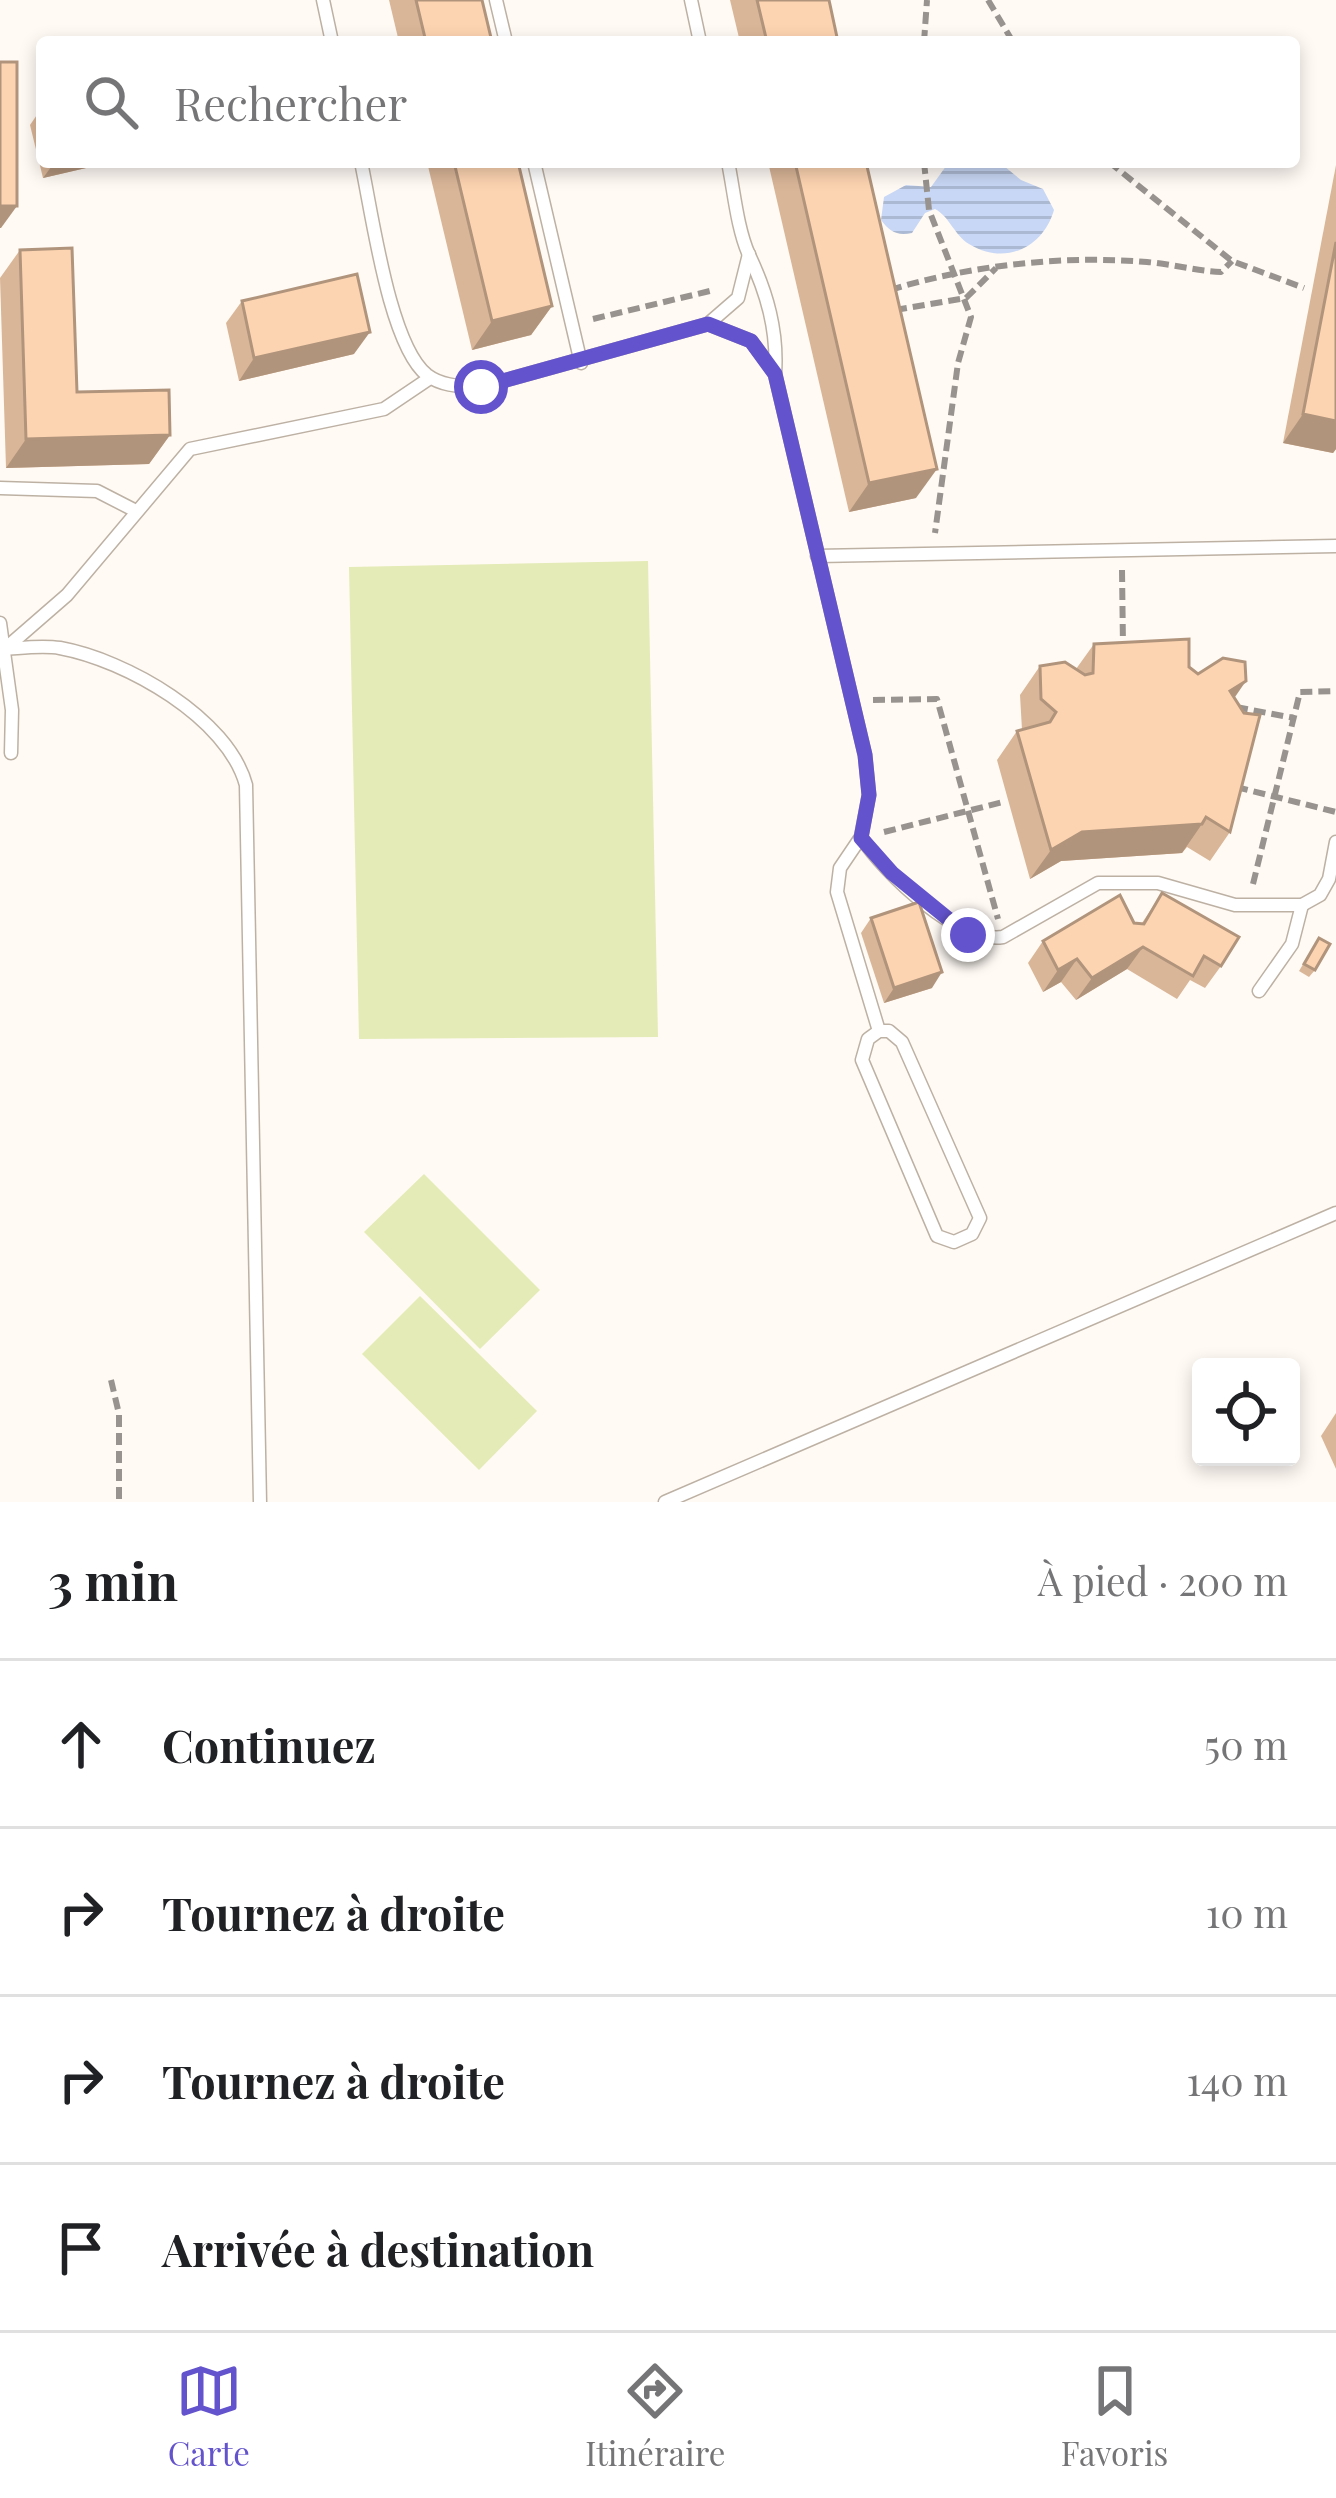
<!DOCTYPE html>
<html lang="fr">
<head>
<meta charset="utf-8">
<style>
	:root { --surface:#fff; --page:#f6f6f6; --text:#202124; --muted:#757577; --line:#e0e0e0; --accent:#6353cc }
	body { margin:0; font-family:"Playfair Display",serif; background:var(--page); color:var(--text) }
	.controls { position:absolute; right:36px; bottom:36px; display:grid; overflow:hidden; border-radius:12px; box-shadow:0 6px 18px #0003 }
	.controls button { width:108px; height:108px; display:grid; place-items:center; padding:0; border:0; border-bottom:3px solid var(--line); background:var(--surface); color:var(--text); font:60px sans-serif }
	.stop { position:absolute; width:36px; height:36px; margin:-27px; border:9px solid #6353cc; border-radius:50%; background:#fff }
	.stop.end { background:#6353cc; border-color:#fff; box-shadow:0 3px 12px #0008 }
	.list { margin:0; padding:0; list-style:none }
	h2 { display:flex; justify-content:space-between; align-items:center; height:156px; margin:0; padding:0 48px; font-size:51px }
	h2 small { font-size:39px; font-weight:400; color:var(--muted) }
	.list li { display:grid; grid-template-columns:78px 1fr auto; gap:36px; align-items:center; box-sizing:border-box; height:168px; padding:0 48px; border-top:3px solid var(--line) }
	.list b { display:block; font-size:45px; white-space:nowrap }
	.list em { font-size:39px; font-style:normal; color:var(--muted) }
	.icon { flex:none; width:66px; height:66px; fill:none; stroke:currentColor; stroke-width:2; stroke-linecap:round; stroke-linejoin:round }
	.map { position:relative; flex:none; width:1336px; height:1502px; overflow:hidden }
	.search { position:absolute; background:var(--surface); box-shadow:0 6px 18px #0003; left:36px; right:36px; top:36px; height:132px; display:flex; align-items:center; gap:30px; box-sizing:border-box; padding:0 42px; border-radius:12px; color:var(--muted); font-size:45px }
	.sheet { height:828px; background:var(--surface) }
	nav { display:flex; justify-content:space-around; align-items:center; box-sizing:border-box; height:168px; border-top:3px solid var(--line); background:var(--surface); font-size:33px; color:var(--muted) }
	nav a { display:grid; justify-items:center; gap:6px }
	nav .on { color:var(--accent) }
	.map>svg:first-child { display:block }
</style>
</head>
<body>
<div class="map">
<svg width="1336" height="1502" viewBox="0 0 1336 1502">
	<defs>
		<pattern id="water-rules" width="6" height="5" patternUnits="userSpaceOnUse" patternTransform="scale(3)"><rect width="6" height="5" fill="#c8d7f5"/><path d="M0 2.5h6" fill="none" stroke="#acb9d2"/></pattern>
	</defs>
	<rect width="100%" height="100%" fill="#fffaf4"/>
	<g fill="#e4ebb6">
		<polygon points="648,561 658,1037 359,1039 349,567"/>
		<polygon points="424,1174 540,1290 480,1349 364,1232"/>
		<polygon points="420,1296 537,1411 479,1470 362,1354"/>
	</g>
	<path fill="url(#water-rules)" d="M 949,162 L 999,162 L 1021,180 L 1043,189 L 1054,210 C 1043,248 1005,266 969,244 C 954,235 950,217 935,209 L 925,213 L 912,233 C 897,236 890,232 881,220 L 884,197 L 906,185 L 931,187 Z"/>
	<g fill="none" stroke-linecap="round" stroke-linejoin="round">
		<defs>
			<g id="lane">
				<polyline points="323,0 332,42"/>
				<polyline points="496,0 506,42"/>
				<polyline points="691,0 700,42"/>
				<path d="M 361,162 C 372,212 389,345 427,375 C 443,387 462,386 481,387 L 708,324 L 751,341 L 775,373"/>
				<polyline points="534,162 581,363"/>
				<path d="M 728,162 C 734,191 737,228 749,255 C 767,293 778,331 775,374 L 865,755 L 869,795 L 861,837 L 840,868 L 837,892 L 879,1031 L 889,1031 L 902,1042 L 980,1218 L 972,1234 L 954,1242 L 937,1236 L 862,1060 L 868,1039 L 879,1031"/>
				<polyline points="708,324 738,298 749,254"/>
				<polyline points="0,488 97,491 136,511"/>
				<polyline points="817,556 1336,546"/>
				<polyline points="0,623 12,710 11,753"/>
				<polyline points="6,648 67,595 190,449 384,409 430,378"/>
				<path d="M 4,649 C 22,648 42,645 60,648 C 126,660 228,718 246,785 L 260,1502"/>
				<path d="M 861,837 C 885,874 959,944 1003,937 L 1098,883 L 1158,883 L 1235,905 L 1302,905 L 1320,895 L 1329,879 L 1336,842"/>
				<polyline points="1259,991 1292,944 1302,905"/>
				<polyline points="665,1502 1336,1213"/>
			</g>
		</defs>
		<use href="#lane" stroke="#bdb1a4" stroke-width="15"/>
		<g stroke="#98938e" stroke-width="6" stroke-dasharray="12 6" stroke-linecap="butt">
			<polyline points="988,0 1013,42"/>
			<polyline points="924,42 927,0"/>
			<polyline points="924,162 929,210 971,317 958,363 935,533"/>
			<polyline points="1109,162 1232,261 1304,288"/>
			<path d="M 890,290 C 971,265 1063,255 1147,262 C 1172,264 1196,271 1221,272 L 1232,261"/>
			<polyline points="895,310 966,298 996,268"/>
			<polyline points="593,319 714,290"/>
			<polyline points="1122,570 1123,647"/>
			<polyline points="873,700 937,699 998,919"/>
			<polyline points="1236,707 1294,718"/>
			<polyline points="1236,787 1336,812"/>
			<polyline points="884,832 1003,802"/>
			<polyline points="1253,884 1300,692 1336,691"/>
			<polyline points="111,1380 119,1414 119,1502"/>
		</g>
		<use href="#lane" stroke="#fff" stroke-width="12"/>
	</g>
	<g fill="#dab698">
		<polygon points="389,0 482,0 492,42 399,42"/>
		<polygon points="730,0 829,0 838,42 740,42"/>
		<polygon points="41,109 42,162 90,162 86,168 43,178 30,125"/>
		<polygon points="427,162 518,162 552,306 531,335 472,350"/>
		<polygon points="768,162 866,162 916,498 849,512"/>
		<polygon points="1336,165 1336,449 1333,453 1283,443"/>
		<polygon points="20,250 77,392 170,435 149,464 6,468 0,278"/>
		<polygon points="242,301 354,354 239,381 226,323"/>
		<polygon points="1094,644 1189,667 1234,698 1230,832 1210,861 1187,847 1182,853 1061,861 1030,879 997,760 1017,731 1022,730 1020,695 1040,666 1076,669"/>
		<polygon points="1162,893 1221,966 1205,988 1190,980 1177,999 1127,969 1076,1000 1061,982 1043,992 1028,963 1043,941 1134,923 1142,923"/>
		<polygon points="871,918 932,988 884,1003 861,933"/>
		<polygon points="1314,946 1315,970 1309,977 1299,971"/>
		<polygon points="1336,1413 1336,1469 1321,1436"/>
	</g>
	<g fill="#b1947c">
		<polygon points="58,162 90,162 86,168 43,178 54,163"/>
		<polygon points="0,206 17,206 1,228 0,228"/>
		<polygon points="552,306 531,335 472,350 492,321"/>
		<polygon points="370,332 354,354 239,381 254,358"/>
		<polygon points="1303,414 1336,421 1336,449 1333,453 1283,443"/>
		<polygon points="170,435 149,464 6,468 26,439"/>
		<polygon points="937,469 916,498 849,512 869,483"/>
		<polygon points="1246,681 1226,710 1230,691"/>
		<polygon points="1202,824 1182,853 1061,861 1030,879 1051,850 1082,832"/>
		<polygon points="1143,947 1127,969 1076,1000 1092,978"/>
		<polygon points="1077,959 1061,982 1043,992 1058,970"/>
		<polygon points="942,972 932,988 884,1003 894,988"/>
	</g>
	<g fill="#fdd4b1" stroke="#b1947c" stroke-width="3">
		<polygon points="416,0 482,0 492,42 426,42"/>
		<polygon points="757,0 829,0 838,42 767,42"/>
		<rect x="0" y="62" width="17" height="144"/>
		<polygon points="454,162 518,162 552,306 492,321"/>
		<polygon points="795,162 866,162 937,469 869,483"/>
		<polygon points="1336,242 1336,421 1303,414"/>
		<polygon points="72,248 77,392 169,390 170,435 26,439 20,250"/>
		<polygon points="357,274 370,332 254,358 242,301"/>
		<polygon points="1189,639 1189,667 1198,674 1223,658 1245,662 1246,681 1230,691 1244,713 1260,715 1230,832 1206,817 1202,824 1082,832 1051,850 1017,731 1050,722 1056,712 1041,699 1040,666 1065,662 1085,675 1093,673 1094,644"/>
		<polygon points="1162,893 1239,937 1221,966 1204,956 1193,976 1143,947 1092,978 1077,959 1058,970 1043,941 1120,895 1134,923 1144,924"/>
		<polygon points="919,902 942,972 894,988 871,918"/>
		<polygon points="1319,938 1330,944 1315,970 1304,964"/>
	</g>
	<g fill="none" stroke-linecap="round" stroke-linejoin="round">
		<polyline stroke="#6353cc" stroke-width="15" points="481,387 708,324 751,341 775,374 865,755 869,795 861,838 892,873 968,935"/>
	</g>
</svg>
<div class="controls">
<button><svg class="icon" aria-label="locate" viewBox="0 0 24 24"><circle cx="12" cy="12" r="6"/><path d="M12 2v4M12 18v4M2 12h4M18 12h4"/></svg></button>
</div>
<div class="stop" style="left:481px;top:387px"></div>
<div class="stop end" style="left:968px;top:935px"></div>
<div class="search"><svg class="icon" aria-label="search" viewBox="0 0 24 24"><circle cx="10" cy="10" r="6"/><path d="M15 15l6 6"/></svg>Rechercher</div>
</div>
<section class="sheet">
<h2>3 min<small>À pied · 200 m</small></h2>
<ul class="list">
<li><svg class="icon" aria-label="ahead" viewBox="0 0 24 24"><path d="M12 20V5M6 11l6-6 6 6"/></svg><div><b>Continuez</b></div><em>50 m</em></li>
<li><svg class="icon" aria-label="right" viewBox="0 0 24 24"><path d="M7 20v-9h11M14 6l5 5-5 5"/></svg><div><b>Tournez à droite</b></div><em>10 m</em></li>
<li><svg class="icon" aria-label="right" viewBox="0 0 24 24"><path d="M7 20v-9h11M14 6l5 5-5 5"/></svg><div><b>Tournez à droite</b></div><em>140 m</em></li>
<li><svg class="icon" aria-label="arrive" viewBox="0 0 24 24"><path d="M6 21V4h12l-3 4 3 4H6"/></svg><div><b>Arrivée à destination</b></div></li>
</ul>
</section>
<nav>
<a class="on"><svg class="icon" aria-label="map" viewBox="0 0 24 24"><path d="M3 6l6-2 6 2 6-2v14l-6 2-6-2-6 2zM9 4v14M15 6v14"/></svg>Carte</a>
<a><svg class="icon" aria-label="directions" viewBox="0 0 24 24"><path d="M12 3l9 9-9 9-9-9zM9 14v-3h6M13 9l2 2-2 2"/></svg>Itinéraire</a>
<a><svg class="icon" aria-label="saved" viewBox="0 0 24 24"><path d="M7 4h10v16l-5-4-5 4z"/></svg>Favoris</a>
</nav>
</body>
</html>
